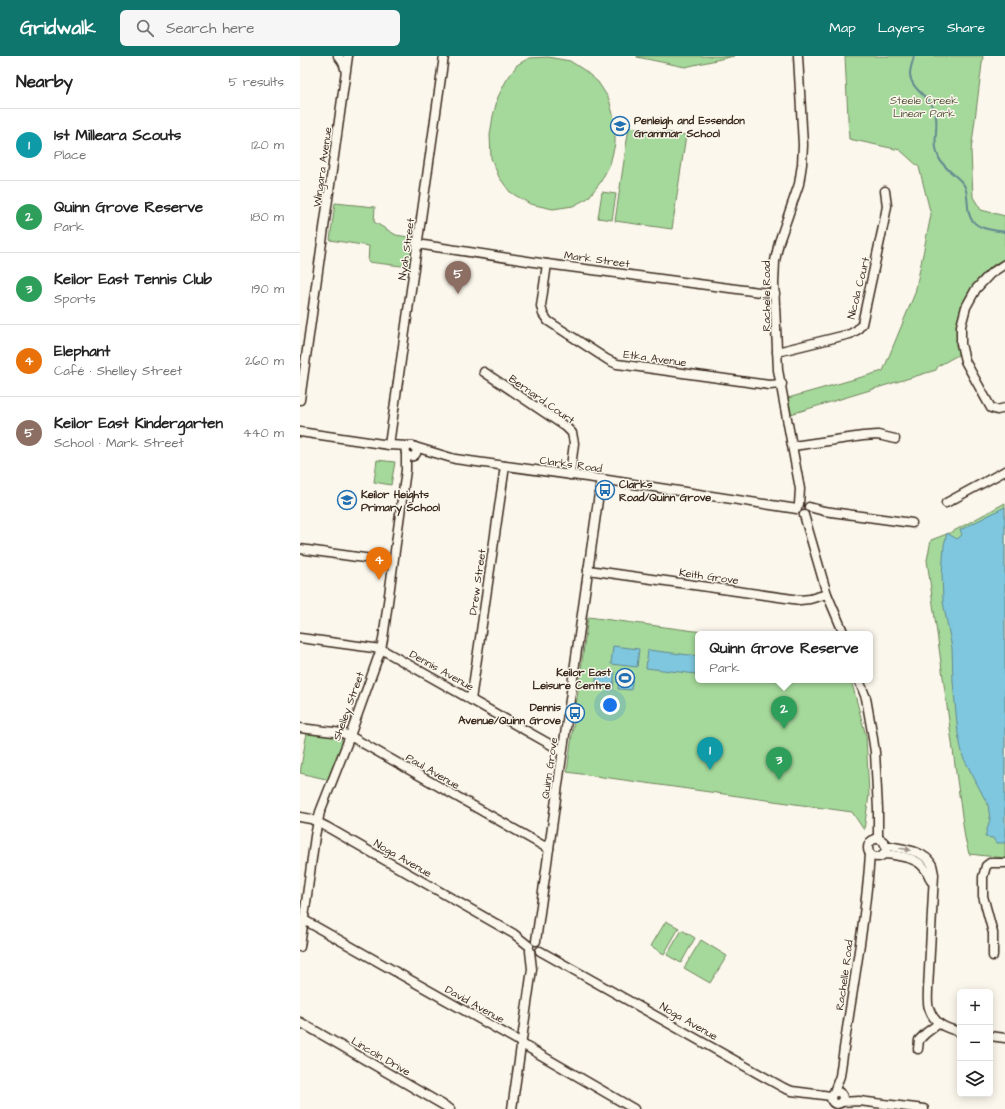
<!DOCTYPE html>
<html lang="en">
<head>
<meta charset="utf-8">
<style>
	:root { --surface:#fff; --page:#f6f6f6; --text:#222; --muted:#767676; --line:#e0e0e0; --accent:#0f766e }
	body { margin:0; font-family:"Architects Daughter",sans-serif; background:var(--page); color:var(--text) }
	.controls { position:absolute; right:12px; bottom:12px; display:grid; overflow:hidden; border-radius:6px; box-shadow:0 2px 10px #0003 }
	.controls button { width:36px; height:36px; display:grid; place-items:center; padding:0; border:0; border-bottom:1px solid var(--line); background:var(--surface); color:var(--text); font:20px sans-serif }
	.you { position:absolute; left:310px; top:649px; width:14px; height:14px; margin:-10px; border:3px solid #fff; border-radius:50%; background:#1a73e8; box-shadow:0 0 0 6px #1a73e833 }
	.badge { display:grid; place-items:center; width:26px; height:26px; border-radius:50%; background:var(--accent); color:#fff; font-size:13px; font-weight:700 }
	.pin { position:absolute; translate:-50% -33px; filter:drop-shadow(0 1px 2px #0008) }
	.pin::after { content:''; position:absolute; top:21px; width:14px; height:12px; background:inherit; clip-path:polygon(0 0,100% 0,50% 100%) }
	.popup { position:absolute; left:395px; top:575px; width:178px; height:52px; box-sizing:border-box; display:grid; place-content:center; border-radius:6px; background:var(--surface); filter:drop-shadow(0 1px 3px #0005); font-size:13px; white-space:nowrap; color:var(--muted) }
	.popup b { font-size:15px; color:var(--text) }
	.popup::after { content:''; position:absolute; left:50%; top:100%; margin-left:-8px; border:8px solid transparent; border-top-color:var(--surface) }
	.list { margin:0; padding:0; list-style:none }
	h2 { display:flex; justify-content:space-between; align-items:center; height:52px; margin:0; padding:0 16px; font-size:17px }
	h2 small { font-size:13px; font-weight:400; color:var(--muted) }
	.list li { display:grid; grid-template-columns:26px 1fr auto; gap:12px; align-items:center; box-sizing:border-box; height:72px; padding:0 16px; border-top:1px solid var(--line) }
	.list b { display:block; font-size:15px; white-space:nowrap }
	.list p { margin:0; font-size:13px; white-space:nowrap; color:var(--muted) }
	.list em { font-size:13px; font-style:normal; color:var(--muted) }
	.icon { flex:none; width:22px; height:22px; fill:none; stroke:currentColor; stroke-width:2; stroke-linecap:round; stroke-linejoin:round }
	.map { position:relative; flex:none; width:705px; height:1053px; overflow:hidden }
	header { display:flex; align-items:center; gap:24px; box-sizing:border-box; height:56px; padding:0 20px; background:var(--accent); color:#fff }
	header strong { font-size:19px }
	nav { display:flex; gap:22px; margin-inline-start:auto; font-size:14px }
	.search { width:280px; height:36px; background:var(--page); display:flex; align-items:center; gap:10px; box-sizing:border-box; padding:0 14px; border-radius:6px; color:var(--muted); font-size:15px }
	main { display:flex }
	aside { flex:1; background:var(--surface) }
	.map>svg:first-child { display:block }
</style>
</head>
<body>
<header>
<strong>Gridwalk</strong>
<div class="search"><svg class="icon" aria-label="search" viewBox="0 0 24 24"><circle cx="10" cy="10" r="6"/><path d="M15 15l6 6"/></svg>Search here</div>
<nav><a>Map</a><a>Layers</a><a>Share</a></nav>
</header>
<main>
<aside>
<h2>Nearby<small>5 results</small></h2>
<ul class="list">
<li><span class="badge" style="background:#0f9aa8">1</span><div><b>1st Milleara Scouts</b><p>Place</p></div><em>120 m</em></li>
<li><span class="badge" style="background:#2e9e5b">2</span><div><b>Quinn Grove Reserve</b><p>Park</p></div><em>180 m</em></li>
<li><span class="badge" style="background:#2e9e5b">3</span><div><b>Keilor East Tennis Club</b><p>Sports</p></div><em>190 m</em></li>
<li><span class="badge" style="background:#e8710a">4</span><div><b>Elephant</b><p>Café · Shelley Street</p></div><em>260 m</em></li>
<li><span class="badge" style="background:#8d6e63">5</span><div><b>Keilor East Kindergarten</b><p>School · Mark Street</p></div><em>440 m</em></li>
</ul>
</aside>
<div class="map">
<svg width="705" height="1053" viewBox="0 0 705 1053">
	<rect width="100%" height="100%" fill="#fbf7ec"/>
	<filter id="ink" filterUnits="userSpaceOnUse"><feTurbulence type="fractalNoise" baseFrequency=".025" numOctaves="2"/><feDisplacementMap in="SourceGraphic" scale="8" xChannelSelector="R" yChannelSelector="G"/><feConvolveMatrix kernelMatrix="1 2 1 2 8 2 1 2 1" color-interpolation-filters="sRGB"/></filter>
	<g filter="url(#ink)">
		<g fill="#a5d99b" stroke="#70825c">
			<polygon points="337,0 434,0 385,11 337,1"/>
			<path d="M 545,0 L 683,0 L 671,95 L 673,141 L 681,154 L 705,160 L 705,203 C 678,213 660,247 657,274 C 656,282 658,291 658,299 L 638,310 L 636,314 L 491,358 L 488,342 L 583,315 L 615,237 L 631,159 L 619,111 L 600,94 L 549,83 Z"/>
			<polygon points="248,1 270,5 284,14 298,26 309,43 315,66 315,88 310,108 300,127 288,142 273,150 253,153 230,148 210,136 199,121 191,102 190,79 193,60 198,41 206,25 217,9 229,2"/>
			<polygon points="329,71 386,79 372,173 315,165"/>
			<polygon points="302,136 316,138 312,164 298,162"/>
			<polygon points="35,147 75,151 74,166 96,179 114,182 110,211 68,206 69,190 30,184"/>
			<polygon points="77,404 95,406 91,429 74,426"/>
			<polygon points="705,447 705,802 669,798 665,782 627,504 631,484 652,476"/>
			<polygon points="288,561 418,578 398,578 398,624 551,624 566,680 569,739 564,774 552,756 267,716"/>
			<path d="M 7,676 L 38,681 C 42,682 43,685 42,689 L 30,724 L 0,717 Z"/>
			<polygon points="366,865 379,872 364,898 351,890"/>
			<polygon points="382,874 395,882 381,907 367,899"/>
			<polygon points="401,884 427,900 410,927 384,912"/>
		</g>
		<g fill="#7ec7de" stroke="#638891">
			<polygon points="705,451 705,787 696,787 693,782 685,781 690,763 688,749 663,701 658,678 653,626 652,592 643,546 642,518 644,489 647,477 657,483 662,479 660,474"/>
			<polygon points="313,590 339,593 337,611 311,608"/>
			<polygon points="348,594 398,600 396,618 346,612"/>
			<polygon points="303,615 315,616 313,633 295,631 297,618 302,619"/>
			<polygon points="320,618 333,620 331,634 318,633"/>
		</g>
		<g fill="none" stroke-linecap="round" stroke-linejoin="round">
			<path stroke="#638891" stroke-width="2" d="M 614,0 C 613,5 610,12 610,18 C 611,36 634,41 636,61 C 638,75 632,88 639,102 C 644,113 658,120 664,129 C 670,139 665,156 672,164 C 679,174 694,174 705,176"/>
			<defs>
				<g id="minor">
					<path d="M 38,0 C 42,4 44,7 45,13"/>
					<polyline points="498,0 503,89 502,108 499,128 479,186 475,205 474,228 478,314 500,433 499,448"/>
					<polyline points="117,188 247,208 475,238"/>
					<polyline points="247,208 241,250 243,258 248,265 308,304 317,308 325,309 469,329 482,328"/>
					<polyline points="705,208 690,218 676,233 666,251 661,270 661,288 665,305 691,352 697,354 705,352"/>
					<polyline points="477,296 550,278 557,274 562,268 584,166 587,150 585,135"/>
					<polyline points="184,316 266,371 272,377 274,387 270,419"/>
					<polyline points="0,344 48,0"/>
					<polyline points="0,376 89,389 108,390"/>
					<polyline points="89,389 144,0"/>
					<circle cx="111" cy="395" r="5.5"/>
					<polyline points="493,390 563,380 578,379 595,383"/>
					<polyline points="115,391 155,403 301,423 497,453"/>
					<polyline points="646,447 705,415"/>
					<polyline points="509,451 524,455 612,467"/>
					<polyline points="504,459 527,538 544,578"/>
					<polyline points="0,493 93,506"/>
					<polyline points="288,514 500,544 510,543 527,538"/>
					<polyline points="0,582 81,593 262,695"/>
					<polyline points="559,624 566,642 572,676 575,696 578,753 578,783"/>
					<polyline points="171,644 205,410"/>
					<polyline points="0,672 42,677 50,680 249,793"/>
					<polyline points="0,761 11,763 27,771 214,878 229,890"/>
					<circle cx="577" cy="792" r="9"/>
					<path d="M 585,789 C 600,793 624,793 632,809 C 633,812 633,815 634,818 L 628,933 C 628,939 627,947 629,952 C 634,968 645,972 660,976"/>
					<path d="M 583,798 C 589,798 594,799 599,800 C 617,803 625,808 631,825"/>
					<polyline points="4,864 215,983 227,991 334,1053"/>
					<polyline points="236,885 301,423"/>
					<polyline points="0,891 15,780 20,756 50,680 81,593 83,583 106,414 106,398"/>
					<polyline points="240,895 484,1032 492,1035 531,1040"/>
					<polyline points="693,900 693,877 683,840 683,821 686,810 690,807 705,807"/>
					<polyline points="0,966 150,1053"/>
					<polyline points="690,980 705,982"/>
					<polyline points="618,993 619,984 626,977 638,968"/>
					<circle cx="537" cy="1042" r="6"/>
					<path d="M 534,1036 L 540,1020 C 550,946 565,872 570,798"/>
					<polyline points="541,1046 559,1045 624,1053"/>
					<polyline points="212,1053 232,913 230,895"/>
				</g>
			</defs>
			<use href="#minor" stroke="#3b2a1e" stroke-width="11"/>
			<use href="#minor" stroke="#fbf7ec" stroke-width="8"/>
		</g>
		<defs><path id="oneway-solid" d="M-6-.8H1V-3.2L6.5 0L1 3.2V.8H-6Z"/></defs>
		<use fill="#9b9085" href="#oneway-solid" transform="translate(605 793) rotate(10)"/>
	</g>
	<defs>
		<symbol id="school-ring" viewBox="-11 -11 22 22"><circle r="9.5" fill="#fbf7ec" stroke="#1f6fb2" stroke-width="1.5"/><path d="M0-5L7-2L0 1L-7-2ZM-4 1L0 2.5L4 1V4Q0 6-4 4Z" fill="#1f6fb2"/></symbol>
		<symbol id="bus-ring" viewBox="-11 -11 22 22"><circle r="9.5" fill="#fbf7ec" stroke="#1f6fb2" stroke-width="1.5"/><path d="M-5-6H5V4H4V6H2V4H-2V6H-4V4H-5ZM-3.5-4V0h7V-4ZM-3.5 1.2v1.5H-2V1.2ZM2 1.2v1.5H3.5V1.2Z" fill="#1f6fb2"/></symbol>
		<symbol id="stadium-ring" viewBox="-11 -11 22 22"><circle r="9.5" fill="#fbf7ec" stroke="#1f6fb2" stroke-width="1.5"/><path d="M0-5a6.5 5 0 1 0 0 10a6.5 5 0 1 0 0-10ZM-3.5-1.8h7v3.6h-7Z" fill="#1f6fb2"/></symbol>
	</defs>
	<g fill-rule="evenodd">
		<use href="#school-ring" x="309" y="59" width="22" height="22"/>
		<use href="#bus-ring" x="294" y="423" width="22" height="22"/>
		<use href="#school-ring" x="36" y="433" width="22" height="22"/>
		<use href="#stadium-ring" x="314" y="611" width="22" height="22"/>
		<use href="#bus-ring" x="264" y="646" width="22" height="22"/>
	</g>
	<g text-anchor="middle" stroke-width="3" stroke-linejoin="round" paint-order="stroke">
		<g font-size="11" fill="#56563d" stroke="#fbf7ec">
			<text x="624" y="48">Steele Creek<tspan x="624" dy="13">Linear Park</tspan></text>
		</g>
		<g font-size="11" font-weight="bold" fill="#3b2a1e" stroke="#fbf7ec" text-anchor="start">
			<text x="334" y="68">Penleigh and Essendon<tspan x="334" dy="13">Grammar School</tspan></text>
			<text x="319" y="432">Clarks<tspan x="319" dy="13">Road/Quinn Grove</tspan></text>
			<text x="61" y="442">Keilor Heights<tspan x="61" dy="13">Primary School</tspan></text>
			<text x="311" y="620" text-anchor="end">Keilor East<tspan x="311" dy="13">Leisure Centre</tspan></text>
			<text x="261" y="655" text-anchor="end">Dennis<tspan x="261" dy="13">Avenue/Quinn Grove</tspan></text>
		</g>
		<g font-size="11" fill="#3b2a1e" stroke="#fbf7ec">
			<text transform="translate(22 111) rotate(-82)" y="4">Wingara Avenue</text>
			<text transform="translate(106 193) rotate(-82)" y="4">Nyah Street</text>
			<text transform="translate(297 203) rotate(8)" y="4">Mark Street</text>
			<text transform="translate(558 232) rotate(-76)" y="4">Nicola Court</text>
			<text transform="translate(466 240) rotate(-90)" y="4">Rachelle Road</text>
			<text transform="translate(355 302) rotate(8)" y="4">Etka Avenue</text>
			<text transform="translate(242 343) rotate(35)" y="4">Bernard Court</text>
			<text transform="translate(271 408) rotate(8)" y="4">Clarks Road</text>
			<text transform="translate(409 520) rotate(8)" y="4">Keith Grove</text>
			<text transform="translate(177 526) rotate(-82)" y="4">Drew Street</text>
			<text transform="translate(142 614) rotate(29)" y="4">Dennis Avenue</text>
			<text transform="translate(48 650) rotate(-70)" y="4">Shelley Street</text>
			<text transform="translate(249 712) rotate(-82)" y="4">Quinn Grove</text>
			<text transform="translate(133 715) rotate(30)" y="4">Paul Avenue</text>
			<text transform="translate(103 802) rotate(30)" y="4">Noga Avenue</text>
			<text transform="translate(544 919) rotate(-82)" y="4">Rachelle Road</text>
			<text transform="translate(175 948) rotate(29)" y="4">David Avenue</text>
			<text transform="translate(389 965) rotate(30)" y="4">Noga Avenue</text>
			<text transform="translate(81 1000) rotate(30)" y="4">Lincoln Drive</text>
		</g>
	</g>
</svg>
<div class="controls">
<button>+</button>
<button>−</button>
<button><svg class="icon" aria-label="layers" viewBox="0 0 24 24"><path d="M12 4l9 5-9 5-9-5zM3 14l9 5 9-5"/></svg></button>
</div>
<div class="you"></div>
<div class="pin badge" style="left:410px;top:714px;background:#0f9aa8">1</div>
<div class="pin badge" style="left:484px;top:673px;background:#2e9e5b">2</div>
<div class="popup"><b>Quinn Grove Reserve</b>Park</div>
<div class="pin badge" style="left:479px;top:724px;background:#2e9e5b">3</div>
<div class="pin badge" style="left:79px;top:524px;background:#e8710a">4</div>
<div class="pin badge" style="left:158px;top:238px;background:#8d6e63">5</div>
</div>
</main>
</body>
</html>
